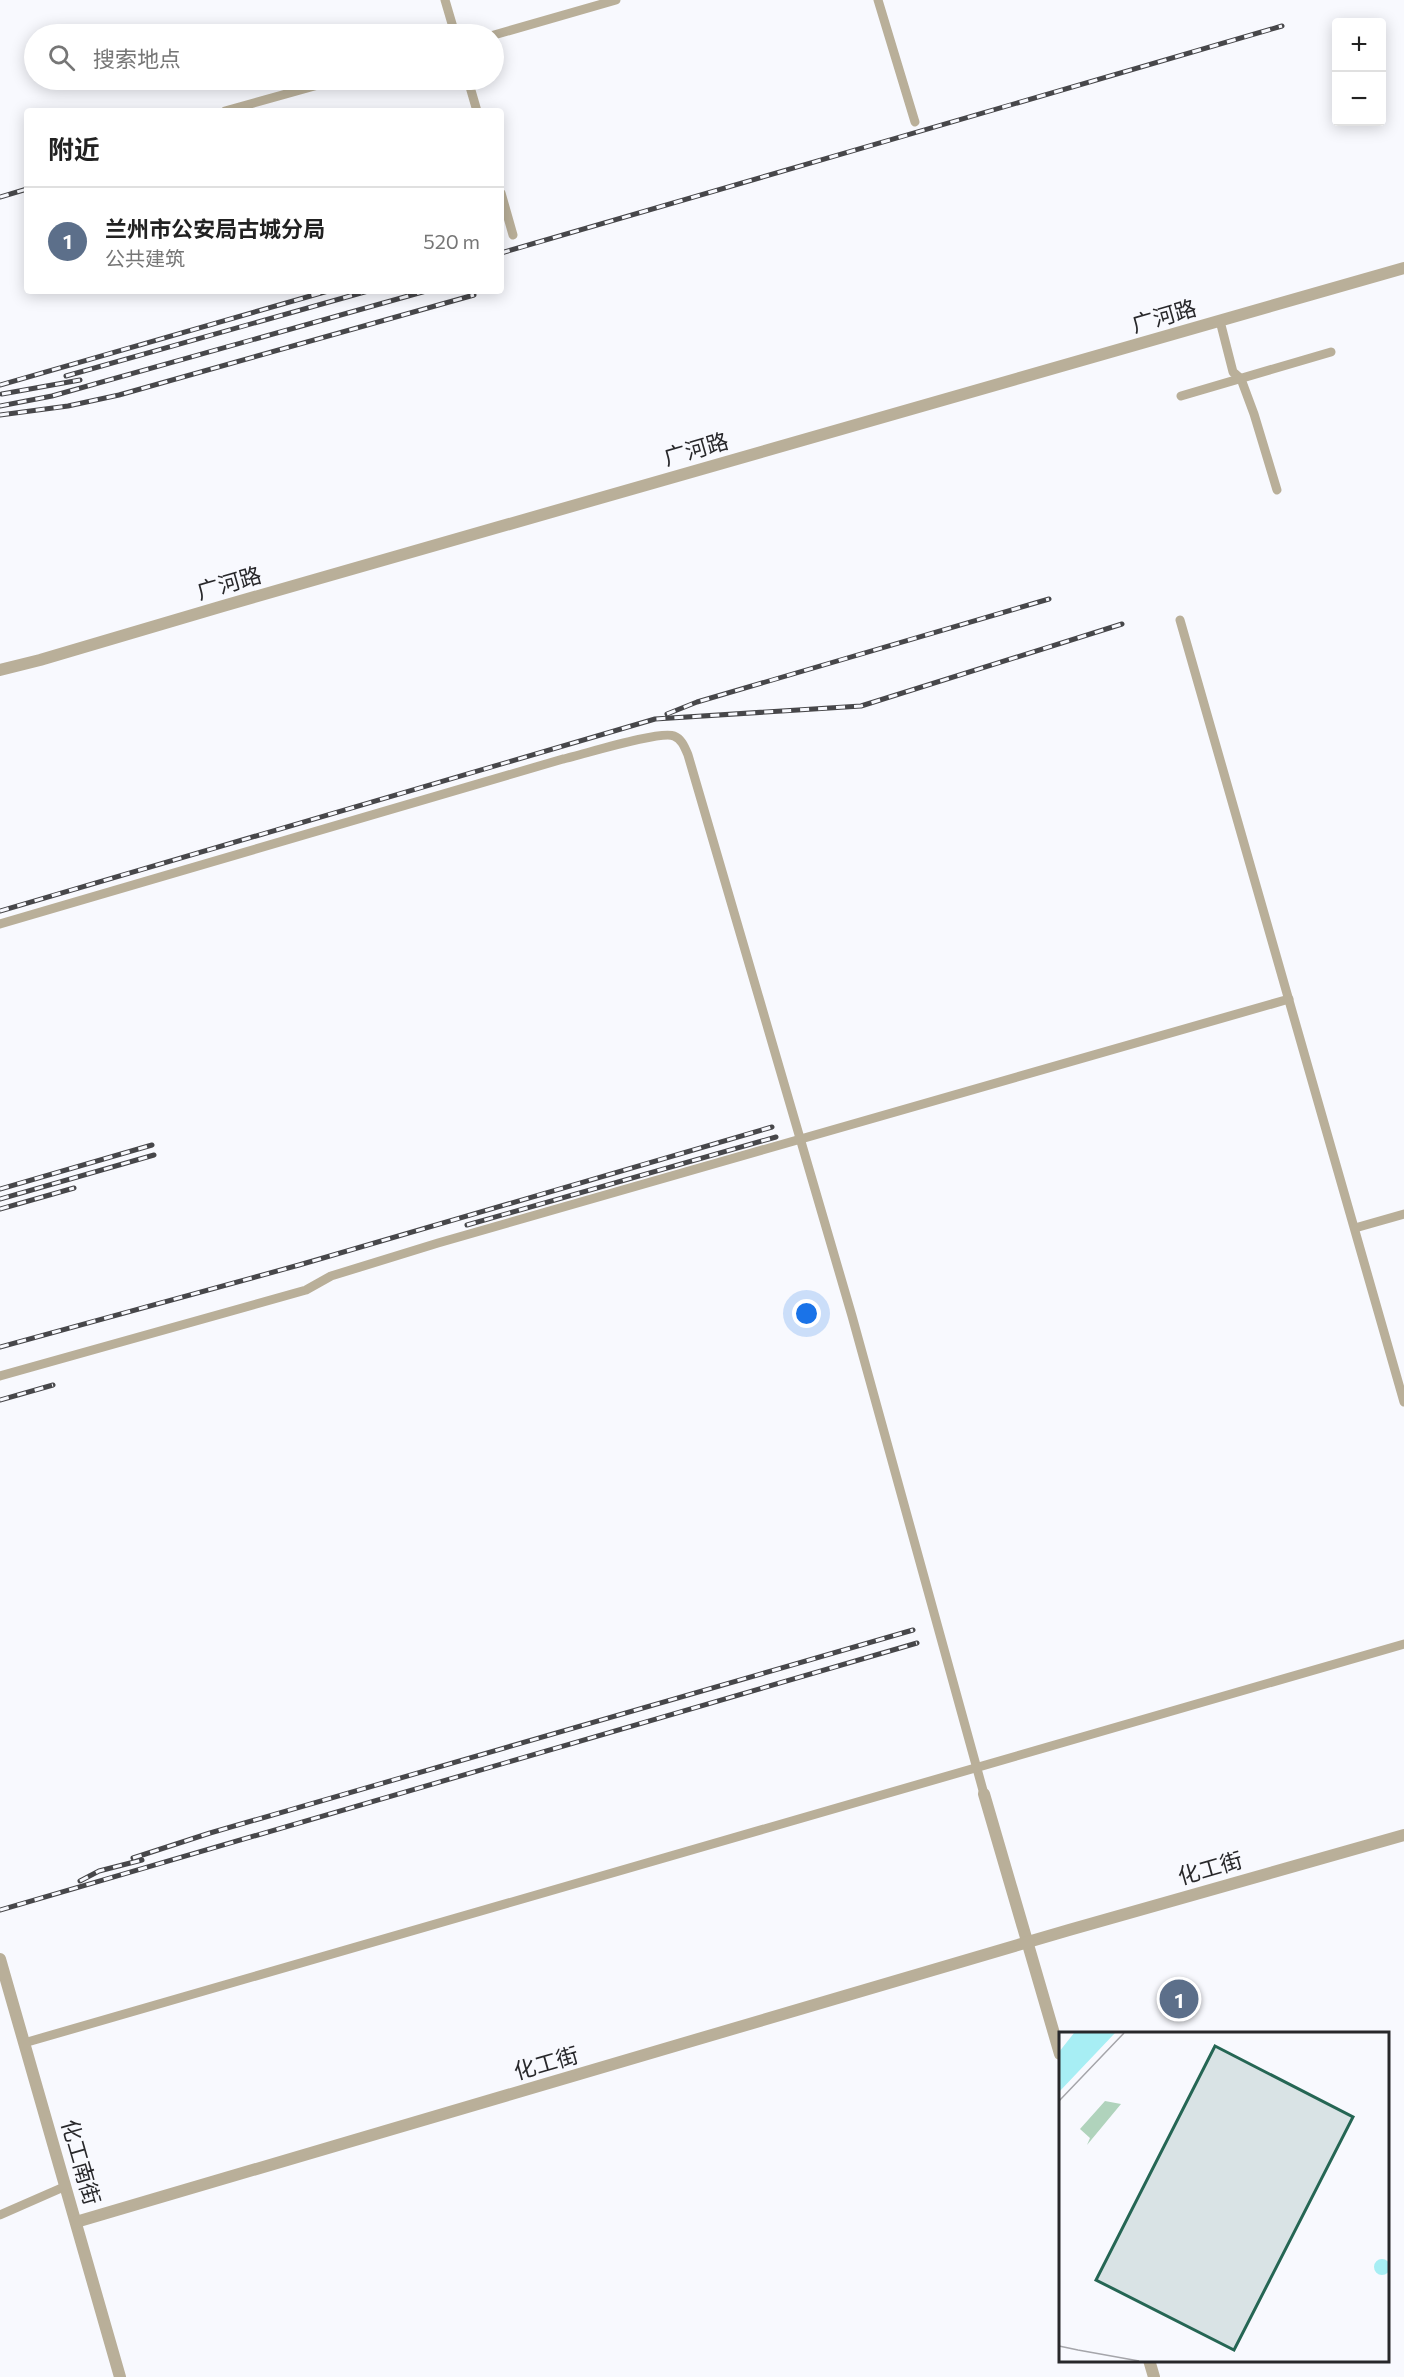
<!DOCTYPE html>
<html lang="zh">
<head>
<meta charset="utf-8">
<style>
	:root { --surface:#fff; --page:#f2f2f2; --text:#222; --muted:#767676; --line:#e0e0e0; --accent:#0b8043 }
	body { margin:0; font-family:Commissioner,"Noto Sans SC",sans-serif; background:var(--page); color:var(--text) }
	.controls { position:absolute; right:18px; top:18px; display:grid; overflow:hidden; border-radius:6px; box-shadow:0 3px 15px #0003 }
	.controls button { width:54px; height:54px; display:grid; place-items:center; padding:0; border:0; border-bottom:2px solid var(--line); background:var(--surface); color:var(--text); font:30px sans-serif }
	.you { position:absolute; left:807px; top:1314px; width:21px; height:21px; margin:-15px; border:4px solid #fff; border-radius:50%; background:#1a73e8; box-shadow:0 0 0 9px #1a73e833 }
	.badge { display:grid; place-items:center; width:39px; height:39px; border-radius:50%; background:var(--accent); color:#fff; font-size:20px; font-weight:700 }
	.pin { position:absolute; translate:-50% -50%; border:3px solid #fff; box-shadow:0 2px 6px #0006 }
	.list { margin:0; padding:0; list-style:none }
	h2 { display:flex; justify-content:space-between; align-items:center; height:78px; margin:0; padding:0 24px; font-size:26px }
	h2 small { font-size:20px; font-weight:400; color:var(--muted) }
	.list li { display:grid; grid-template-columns:39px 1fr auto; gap:18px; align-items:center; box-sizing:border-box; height:108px; padding:0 24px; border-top:2px solid var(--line) }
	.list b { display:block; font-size:22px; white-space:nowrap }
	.list p { margin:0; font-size:20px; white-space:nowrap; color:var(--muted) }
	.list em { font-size:20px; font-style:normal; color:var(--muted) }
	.icon { flex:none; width:33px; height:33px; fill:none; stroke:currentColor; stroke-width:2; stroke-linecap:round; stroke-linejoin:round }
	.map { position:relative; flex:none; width:1404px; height:2377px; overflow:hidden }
	.search { position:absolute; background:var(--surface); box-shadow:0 3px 15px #0003; left:24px; top:24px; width:480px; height:66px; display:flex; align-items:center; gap:15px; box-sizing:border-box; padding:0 21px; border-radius:33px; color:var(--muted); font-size:22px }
	.panel { position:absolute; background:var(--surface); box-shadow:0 3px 15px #0003; left:24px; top:108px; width:480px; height:186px; border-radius:6px }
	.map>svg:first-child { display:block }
</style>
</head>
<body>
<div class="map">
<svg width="1404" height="2377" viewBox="0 0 1404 2377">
	<rect width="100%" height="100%" fill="#f8f9fe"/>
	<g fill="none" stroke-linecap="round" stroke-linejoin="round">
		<g stroke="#b9af99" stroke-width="9">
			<polyline points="445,0 455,34"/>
			<polyline points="878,0 915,122"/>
			<polyline points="494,35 616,0"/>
			<polyline points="468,80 477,111"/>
			<polyline points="225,111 336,80"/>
			<polyline points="501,193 513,235"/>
			<polyline points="1220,321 1233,372 1241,379 1254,414 1277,490"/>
			<polyline points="1181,396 1331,352"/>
			<polyline points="1180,620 1404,1402"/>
			<path d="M 0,924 L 563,759 C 582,755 660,730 674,736 C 682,739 685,748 688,755 L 852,1316 L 984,1794"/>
			<polyline points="1355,1228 1404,1214"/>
			<polyline points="0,1376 306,1290 331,1276 438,1243 1289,999"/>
			<polyline points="24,2043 1404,1644"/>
			<polyline points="0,2215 66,2186"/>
		</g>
		<g stroke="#b9af99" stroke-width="12">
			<polyline points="0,670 40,660 223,606 1404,268"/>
			<polyline points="984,1794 1060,2054"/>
			<polyline points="0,1959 120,2377"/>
			<polyline points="76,2222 1069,1930 1404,1835"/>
			<polyline points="1149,2360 1154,2377"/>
		</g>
		<defs>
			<g id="rail">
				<polyline points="0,197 27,189"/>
				<polyline points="501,253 1282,26"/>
				<polyline points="66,376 368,291"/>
				<polyline points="0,385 328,291"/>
				<polyline points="2,394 80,380"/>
				<polyline points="0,406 52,396 426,291"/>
				<polyline points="0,415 68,406 119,395 474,295"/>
				<polyline points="667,714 697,702 1049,599"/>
				<polyline points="0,911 655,719 861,706 1122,624"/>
				<polyline points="0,1189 152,1145"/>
				<polyline points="0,1199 154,1155"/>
				<polyline points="0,1209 74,1188"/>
				<polyline points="467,1225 776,1137"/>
				<polyline points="0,1347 299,1265 772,1127"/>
				<polyline points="0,1400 53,1385"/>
				<polyline points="133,1858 210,1833 913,1630"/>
				<polyline points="80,1881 99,1871 142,1860"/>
				<polyline points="0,1910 917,1643"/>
			</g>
		</defs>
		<use href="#rail" stroke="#47474a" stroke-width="5"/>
		<use href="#rail" stroke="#f8f9fe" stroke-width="3" stroke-dasharray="9" stroke-linecap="butt"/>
	</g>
	<g text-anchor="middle" stroke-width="4.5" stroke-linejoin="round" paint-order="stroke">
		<g font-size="22" fill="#28282b" stroke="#f8f9fe">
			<text transform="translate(1164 316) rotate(-16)" y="8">广河路</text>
			<text transform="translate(696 449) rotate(-16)" y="8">广河路</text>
			<text transform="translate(229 583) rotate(-16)" y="8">广河路</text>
			<text transform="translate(1210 1868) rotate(-16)" y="8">化工街</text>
			<text transform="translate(546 2063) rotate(-16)" y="8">化工街</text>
			<text transform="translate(81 2162) rotate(74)" y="8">化工南街</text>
		</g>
	</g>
	<g transform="translate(1059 2032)">
		<rect width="330" height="330" fill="#f8f9fe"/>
		<path d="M 46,69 L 62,72 L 28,113 L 31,106 L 21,97 Z" fill="#b0d3bc"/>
		<path d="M 15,1 L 56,1 L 0,60 L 0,20 ZM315 235a8 8 0 1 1 16 0a8 8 0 1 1-16 0Z" fill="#a7eef4"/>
		<path fill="none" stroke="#a5a5aa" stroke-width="1.5" d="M 0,69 L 65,1M 0,314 L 19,318M 19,318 L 80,329"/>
		<path fill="#256654" fill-opacity="0.15" stroke="#256654" stroke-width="3" d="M 156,14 L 294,85 L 175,318 L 37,248 Z"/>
		<rect width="330" height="330" fill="none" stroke="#28282b" stroke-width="3"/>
	</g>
</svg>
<div class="controls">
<button>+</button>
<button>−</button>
</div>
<div class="you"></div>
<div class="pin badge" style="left:1179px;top:1999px;background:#5c6f8a">1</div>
<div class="search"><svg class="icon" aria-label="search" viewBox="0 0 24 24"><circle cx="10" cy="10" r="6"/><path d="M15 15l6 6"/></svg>搜索地点</div>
<section class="panel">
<h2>附近<small></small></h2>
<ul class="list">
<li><span class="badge" style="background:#5c6f8a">1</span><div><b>兰州市公安局古城分局</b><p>公共建筑</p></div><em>520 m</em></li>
</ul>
</section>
</div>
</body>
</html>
